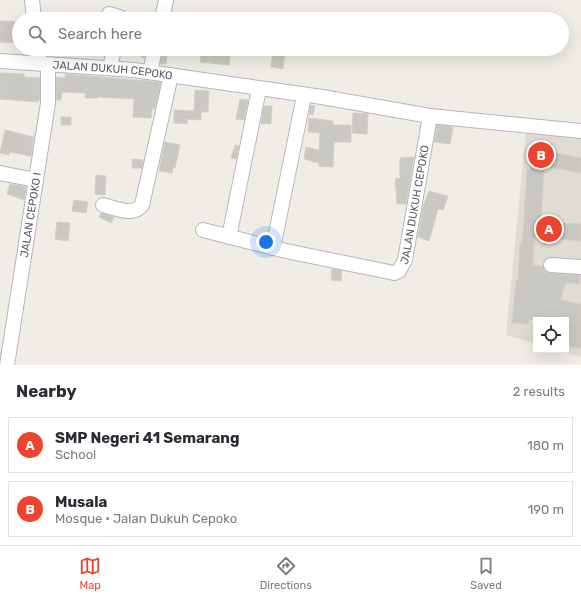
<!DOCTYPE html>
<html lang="en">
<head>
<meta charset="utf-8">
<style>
	:root { --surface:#fff; --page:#f2f2f3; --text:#2b2b33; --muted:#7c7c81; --line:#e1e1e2; --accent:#eb452f }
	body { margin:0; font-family:Rubik,sans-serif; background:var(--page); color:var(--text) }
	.controls { position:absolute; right:12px; bottom:12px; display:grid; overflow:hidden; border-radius:0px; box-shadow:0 4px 16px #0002 }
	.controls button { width:36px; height:36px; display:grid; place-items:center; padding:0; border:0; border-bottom:1px solid var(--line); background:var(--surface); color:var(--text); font:20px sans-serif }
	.you { position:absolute; left:266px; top:242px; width:14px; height:14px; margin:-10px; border:3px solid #fff; border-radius:50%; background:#1a73e8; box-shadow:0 0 0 6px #1a73e833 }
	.badge { display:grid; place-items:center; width:26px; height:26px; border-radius:50%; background:var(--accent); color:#fff; font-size:13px; font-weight:700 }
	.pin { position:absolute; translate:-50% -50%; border:2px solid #fff; box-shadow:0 1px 4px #0006 }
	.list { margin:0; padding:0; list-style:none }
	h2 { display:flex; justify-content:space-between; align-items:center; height:52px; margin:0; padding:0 16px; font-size:17px }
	h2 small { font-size:13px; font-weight:400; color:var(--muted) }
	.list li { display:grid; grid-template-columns:26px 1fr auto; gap:12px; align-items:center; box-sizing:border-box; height:56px; margin:0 8px 8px; padding:0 8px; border:1px solid var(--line); border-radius:0px }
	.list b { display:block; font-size:15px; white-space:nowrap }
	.list p { margin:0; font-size:13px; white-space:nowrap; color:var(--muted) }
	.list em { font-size:13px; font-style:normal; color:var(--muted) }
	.icon { flex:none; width:22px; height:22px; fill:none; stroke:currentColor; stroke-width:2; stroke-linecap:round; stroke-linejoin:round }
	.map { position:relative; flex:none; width:581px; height:365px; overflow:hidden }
	.search { position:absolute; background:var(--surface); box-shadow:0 4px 16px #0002; left:12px; right:12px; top:12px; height:44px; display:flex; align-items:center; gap:10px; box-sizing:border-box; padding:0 14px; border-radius:22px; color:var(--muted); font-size:15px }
	.sheet { height:180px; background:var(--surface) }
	nav { display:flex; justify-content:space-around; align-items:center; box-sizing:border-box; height:56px; border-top:1px solid var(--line); background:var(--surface); font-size:11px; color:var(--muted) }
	nav a { display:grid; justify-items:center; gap:2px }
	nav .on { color:var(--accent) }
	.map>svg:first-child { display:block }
</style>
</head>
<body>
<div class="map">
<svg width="581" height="365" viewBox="0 0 581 365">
	<rect width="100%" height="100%" fill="#efede5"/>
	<polygon fill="#dfdcd3" points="526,131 581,137 581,357 558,350 566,350 566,320 536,320 536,344 506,335"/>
	<g fill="#cac8c2" stroke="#d4cfc3">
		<polygon points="0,21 19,22 19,43 0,42"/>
		<polygon points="142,49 146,49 144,58 141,57"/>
		<polygon points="163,49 168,49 166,64 160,64"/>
		<polygon points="202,49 231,49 229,65 200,62"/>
		<polygon points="273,51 285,52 283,69 271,67"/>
		<polygon points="0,73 24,74 24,77 40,78 40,99 38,102 0,99"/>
		<polygon points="65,74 161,82 155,109 152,109 151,118 133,117 134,99 98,97 98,98 85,98 85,93 62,92 61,100 56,100 56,77 65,78"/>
		<polygon points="195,90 209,91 208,112 201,112 201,120 187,119 187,124 174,123 174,110 194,111"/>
		<polygon points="240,99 248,100 244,120 236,119"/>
		<polygon points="311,105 315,106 313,115 309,114"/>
		<polygon points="264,106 272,106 271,124 261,123"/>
		<polygon points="353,113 368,114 367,134 352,133"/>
		<rect x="61" y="117" width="10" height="8"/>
		<polygon points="309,118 333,121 333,125 351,125 351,142 334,142 333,167 319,166 319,163 304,159 306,147 319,150 320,133 308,132"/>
		<polygon points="437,125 453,127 450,144 434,142"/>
		<polygon points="5,130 33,137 34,135 31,156 10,152 9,155 0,153"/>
		<polygon points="165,142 180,145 175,168 173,167 172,173 159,171"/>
		<polygon points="532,143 551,144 551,152 581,158 581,173 544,166 541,222 581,224 581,241 534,237 533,266 543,266 546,272 550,273 580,275 580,284 565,283 561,300 581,304 581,348 566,345 566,334 569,320 529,320 528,324 512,323 516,280 518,280 520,244 522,244 524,221 527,169 530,170"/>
		<polygon points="235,145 239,146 236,159 231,158"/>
		<polygon points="414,157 406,204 397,204 396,187 395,186 396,178 400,179 400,158"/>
		<polygon points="132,159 143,160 142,168 132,168"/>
		<polygon points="96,175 106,176 105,195 95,194"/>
		<polygon points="10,184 26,187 24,200 7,194"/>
		<polygon points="429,191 448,196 443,210 438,209 429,241 418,237 423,207"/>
		<polygon points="74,200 88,202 86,213 72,211"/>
		<polygon points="101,213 114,217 111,223 99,217"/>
		<polygon points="57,222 70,223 68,241 55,239"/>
		<polygon points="332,269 342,271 341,281 331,280"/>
	</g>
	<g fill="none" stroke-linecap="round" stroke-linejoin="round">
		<defs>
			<g id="minor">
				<polyline points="32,0 34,19"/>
				<polyline points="109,14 119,17 119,19"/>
				<polyline points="162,19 166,0"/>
				<polyline points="38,49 40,63"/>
				<path id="s1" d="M 0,61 L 134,70 L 322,97 L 430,116 L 581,131"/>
				<polyline points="110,68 114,49"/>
				<polyline points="150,72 155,49"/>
				<polyline points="0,173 36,180"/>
				<path d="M 103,205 C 115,208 133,217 142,205 L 171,75"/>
				<path id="s2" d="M 203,230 L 286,251 L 394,273 L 399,271 L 405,260 L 430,116"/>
				<polyline points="229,237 259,89"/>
				<polyline points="273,248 304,96"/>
				<polyline points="551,265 581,267"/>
				<path id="s3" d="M 7,365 L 48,103 L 48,65"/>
			</g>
		</defs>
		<use href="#minor" stroke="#b5b7bc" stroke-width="16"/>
		<use href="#minor" stroke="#fff" stroke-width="14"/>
	</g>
	<g text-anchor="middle" stroke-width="3" stroke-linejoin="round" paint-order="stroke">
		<g font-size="11" fill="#5d6065" stroke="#fff">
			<text dy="4" stroke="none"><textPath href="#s1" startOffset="113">JALAN DUKUH CEPOKO</textPath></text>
			<text dy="4" stroke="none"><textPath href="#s2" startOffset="270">JALAN DUKUH CEPOKO</textPath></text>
			<text dy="4" stroke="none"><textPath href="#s3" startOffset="152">JALAN CEPOKO I</textPath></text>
		</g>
	</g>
</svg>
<div class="controls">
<button><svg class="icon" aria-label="locate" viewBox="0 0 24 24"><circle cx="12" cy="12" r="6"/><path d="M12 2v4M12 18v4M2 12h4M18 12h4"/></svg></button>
</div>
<div class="you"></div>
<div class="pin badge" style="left:549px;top:229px">A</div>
<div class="pin badge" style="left:541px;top:155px">B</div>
<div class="search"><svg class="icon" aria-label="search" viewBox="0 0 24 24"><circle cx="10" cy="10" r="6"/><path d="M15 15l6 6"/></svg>Search here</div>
</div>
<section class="sheet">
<h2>Nearby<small>2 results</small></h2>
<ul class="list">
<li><span class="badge">A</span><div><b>SMP Negeri 41 Semarang</b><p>School</p></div><em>180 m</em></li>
<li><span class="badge">B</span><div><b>Musala</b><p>Mosque · Jalan Dukuh Cepoko</p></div><em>190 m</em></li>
</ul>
</section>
<nav>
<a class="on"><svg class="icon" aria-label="map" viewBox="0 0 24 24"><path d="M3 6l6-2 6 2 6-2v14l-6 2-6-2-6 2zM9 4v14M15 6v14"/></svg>Map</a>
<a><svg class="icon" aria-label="directions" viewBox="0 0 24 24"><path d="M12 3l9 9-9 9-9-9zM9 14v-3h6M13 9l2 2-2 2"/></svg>Directions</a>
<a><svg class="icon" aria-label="saved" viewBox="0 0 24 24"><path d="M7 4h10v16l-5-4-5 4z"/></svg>Saved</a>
</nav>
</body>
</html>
